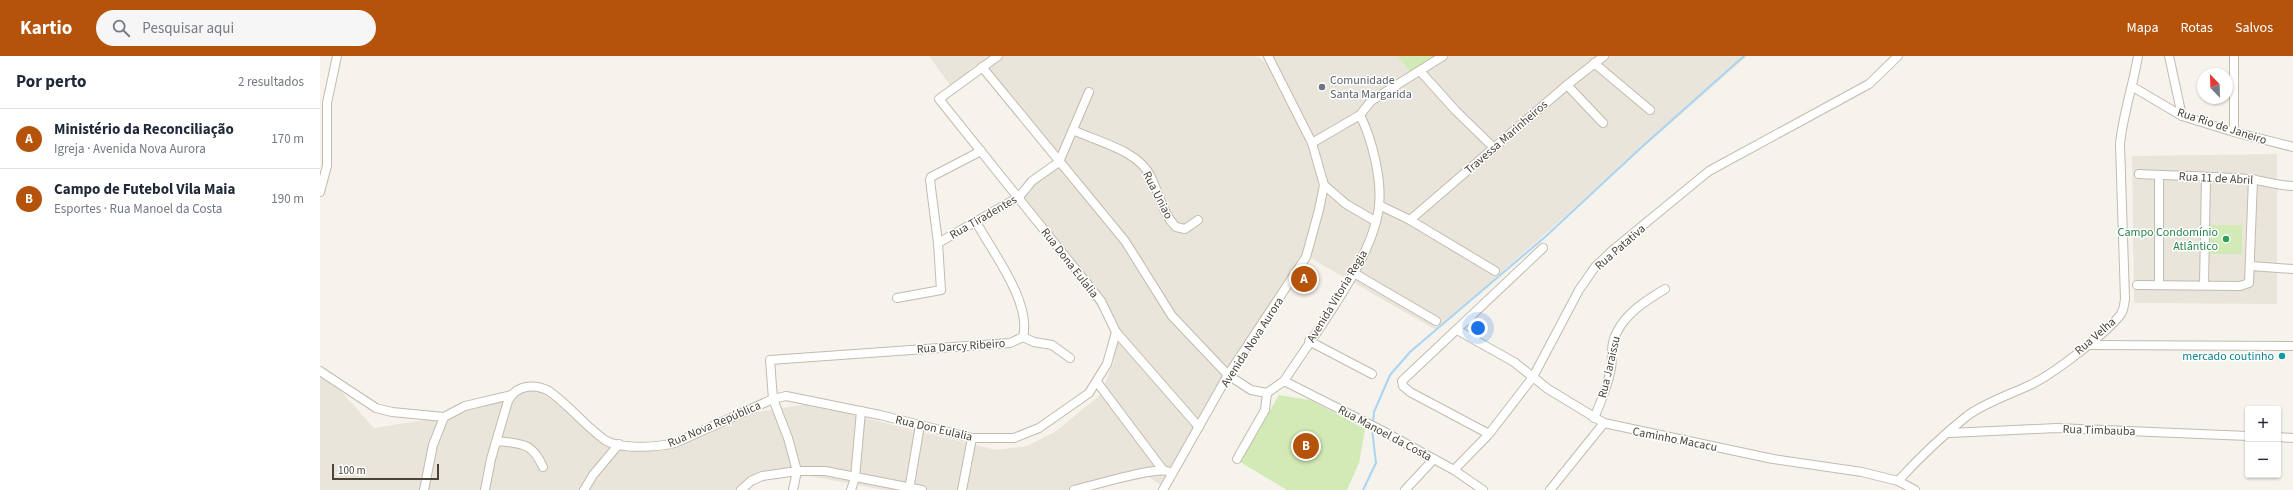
<!DOCTYPE html>
<html lang="pt">
<head>
<meta charset="utf-8">
<style>
	:root { --surface:#fff; --page:#f6f6f7; --text:#1f2937; --muted:#747a83; --line:#e0e1e3; --accent:#b45309 }
	body { margin:0; font-family:"Source Sans 3",sans-serif; background:var(--page); color:var(--text) }
	.controls { position:absolute; right:12px; bottom:12px; display:grid; overflow:hidden; border-radius:4px; box-shadow:0 1px 3px #0004 }
	.controls button { width:36px; height:36px; display:grid; place-items:center; padding:0; border:0; border-bottom:1px solid var(--line); background:var(--surface); color:var(--text); font:20px sans-serif }
	.compass { position:absolute; left:1877px; top:12px; width:36px; height:36px; border-radius:50%; background:var(--surface); box-shadow:0 1px 3px #0004; rotate:337deg }
	.scale { position:absolute; left:12px; bottom:10px; width:107px; box-sizing:border-box; padding-left:4px; border:2px solid #4b4439; border-top:0; font-size:11px; line-height:14px; white-space:nowrap; color:#4b4439; -webkit-text-stroke:3px #fff; paint-order:stroke }
	.you { position:absolute; left:1158px; top:272px; width:14px; height:14px; margin:-10px; border:3px solid #fff; border-radius:50%; background:#1a73e8; box-shadow:0 0 0 6px #1a73e833 }
	.badge { display:grid; place-items:center; width:26px; height:26px; border-radius:50%; background:var(--accent); color:#fff; font-size:13px; font-weight:700 }
	.pin { position:absolute; translate:-50% -50%; border:2px solid #fff; box-shadow:0 1px 4px #0006 }
	.list { margin:0; padding:0; list-style:none }
	h2 { display:flex; justify-content:space-between; align-items:center; height:52px; margin:0; padding:0 16px; font-size:17px }
	h2 small { font-size:13px; font-weight:400; color:var(--muted) }
	.list li { display:grid; grid-template-columns:26px 1fr auto; gap:12px; align-items:center; box-sizing:border-box; height:60px; padding:0 16px; border-top:1px solid var(--line) }
	.list b { display:block; font-size:15px; white-space:nowrap }
	.list p { margin:0; font-size:13px; white-space:nowrap; color:var(--muted) }
	.list em { font-size:13px; font-style:normal; color:var(--muted) }
	.icon { flex:none; width:22px; height:22px; fill:none; stroke:currentColor; stroke-width:2; stroke-linecap:round; stroke-linejoin:round }
	.map { position:relative; flex:none; width:1973px; height:434px; overflow:hidden }
	header { display:flex; align-items:center; gap:24px; box-sizing:border-box; height:56px; padding:0 20px; background:var(--accent); color:#fff }
	header strong { font-size:19px }
	nav { display:flex; gap:22px; margin-inline-start:auto; font-size:14px }
	.search { width:280px; height:36px; background:var(--page); display:flex; align-items:center; gap:10px; box-sizing:border-box; padding:0 14px; border-radius:22px; color:var(--muted); font-size:15px }
	main { display:flex }
	aside { flex:1; background:var(--surface) }
	.map>svg:first-child { display:block }
</style>
</head>
<body>
<header>
<strong>Kartio</strong>
<div class="search"><svg class="icon" aria-label="search" viewBox="0 0 24 24"><circle cx="10" cy="10" r="6"/><path d="M15 15l6 6"/></svg>Pesquisar aqui</div>
<nav><a>Mapa</a><a>Rotas</a><a>Salvos</a></nav>
</header>
<main>
<aside>
<h2>Por perto<small>2 resultados</small></h2>
<ul class="list">
<li><span class="badge">A</span><div><b>Ministério da Reconciliação</b><p>Igreja · Avenida Nova Aurora</p></div><em>170 m</em></li>
<li><span class="badge">B</span><div><b>Campo de Futebol Vila Maia</b><p>Esportes · Rua Manoel da Costa</p></div><em>190 m</em></li>
</ul>
</aside>
<div class="map">
<svg width="1973" height="434" viewBox="0 0 1973 434">
	<rect width="100%" height="100%" fill="#f6f3ec"/>
	<g fill="#eae5da">
		<polygon points="609,0 936,0 948,8 944,0 1427,0 1116,274 987,200 840,429 822,416 750,434 564,434 479,418 436,425 423,434 0,434 0,312 54,372 124,361 212,332 232,343 290,389 323,394 342,395 431,357 488,348 676,394 707,390 735,376 780,339 794,306 795,288 784,261 760,224 699,150 705,134 737,108 655,9 632,32"/>
		<polygon points="1957,98 1957,248 1814,247 1812,100"/>
	</g>
	<g fill="#d2eab5">
		<polygon points="1078,0 1113,0 1118,1 1091,17"/>
		<polygon points="1890,169 1922,169 1922,198 1889,198"/>
		<polygon points="959,339 990,344 1045,373 1039,407 1027,434 967,434 920,406"/>
	</g>
	<g fill="none" stroke-linecap="round" stroke-linejoin="round">
		<g stroke="#a9d4f2" stroke-width="2">
			<polyline points="1053,367 1054,356 1070,319 1090,296 1225,181 1324,89 1424,0"/>
			<polyline points="1043,434 1056,407 1052,373"/>
		</g>
		<defs>
			<g id="minor">
				<polyline points="678,0 619,43 781,245 796,276 879,371"/>
				<polyline points="1849,0 1862,60"/>
				<polyline points="1914,0 1914,76"/>
				<polyline points="1274,7 1330,54"/>
				<polyline points="662,11 805,185 852,260 908,319 931,334 947,337"/>
				<polyline points="1100,15 1136,55 1174,92"/>
				<polyline points="1247,29 1283,67"/>
				<polyline points="1813,31 1862,60 1914,76 1973,91"/>
				<path d="M 753,74 C 778,86 818,94 831,121 C 839,138 843,158 856,171 L 865,173 L 878,164"/>
				<polyline points="992,87 1040,59 1051,45 1123,0"/>
				<path d="M 1819,118 C 1855,120 1891,120 1927,123 C 1943,124 1957,130 1973,130"/>
				<polyline points="1004,129 1026,148 1055,165"/>
				<polyline points="0,136 7,110 7,47 17,0"/>
				<polyline points="1059,149 1090,164 1175,215"/>
				<polyline points="1090,164 1247,29 1284,0"/>
				<polyline points="618,187 699,141 712,125 739,106 769,36"/>
				<polyline points="1931,210 1973,213"/>
				<polyline points="1034,217 1116,265"/>
				<polyline points="1817,229 1920,230 1929,227 1933,123"/>
				<polyline points="1839,229 1839,119"/>
				<polyline points="1884,229 1886,121"/>
				<polyline points="577,242 621,234 618,187 610,124 611,121 661,95"/>
				<polyline points="1137,274 1194,306 1228,333 1284,367 1453,403 1542,416 1578,425 1595,434"/>
				<polyline points="703,281 714,286 732,289 750,302"/>
				<polyline points="989,285 1052,318"/>
				<polyline points="1768,289 1973,290"/>
				<polyline points="0,315 56,352 72,356 124,361"/>
				<polyline points="964,325 1061,374 1134,414 1163,434"/>
				<polyline points="777,326 843,414"/>
				<path d="M 1274,362 C 1281,346 1288,329 1291,312 C 1293,300 1290,287 1297,276 C 1307,256 1327,244 1345,233"/>
				<polyline points="1630,377 1736,372 1928,380"/>
				<polyline points="1169,378 1090,336 1083,330 1082,325 1223,192"/>
				<polyline points="1958,381 1973,382"/>
				<path d="M 177,385 C 202,388 212,386 223,411"/>
				<path d="M 917,403 L 945,354 L 947,337 L 964,325 C 993,280 1054,202 1059,150 C 1062,123 1052,83 1040,59"/>
				<polyline points="1134,414 1169,378 1213,321 1259,234 1275,211 1294,193 1389,115 1549,28 1578,0"/>
				<path d="M 1578,425 C 1599,402 1622,380 1647,360 C 1666,346 1689,339 1710,329 C 1732,319 1787,277 1801,258 C 1804,253 1804,249 1805,243 L 1800,88 C 1803,58 1813,30 1818,0"/>
				<polyline points="104,434 113,389 124,361 145,350 191,339"/>
				<path d="M 165,434 L 171,403 L 188,345 C 196,329 214,327 229,335 C 249,349 265,370 285,384 C 301,394 338,391 355,387 L 453,343 L 466,340 L 560,359 L 652,382 L 694,382 L 719,372 L 769,337 L 787,308 L 796,276"/>
				<polyline points="264,434 273,419 299,388"/>
				<polyline points="421,434 431,425 442,420 477,415 505,415 602,434"/>
				<path d="M 473,434 L 477,415 L 468,382 L 453,343 L 450,304 L 690,287 L 703,281 C 712,247 672,195 656,166"/>
				<polyline points="531,434 535,422 541,355"/>
				<polyline points="589,434 600,369"/>
				<polyline points="642,434 652,382"/>
				<path d="M 754,434 C 771,430 833,411 847,415"/>
				<polyline points="843,434 908,319 986,201 999,154 1004,129 992,87 948,0"/>
				<polyline points="1085,434 1114,403"/>
				<polyline points="1230,434 1284,367"/>
			</g>
		</defs>
		<use href="#minor" stroke="#c2bbae" stroke-width="10"/>
		<use href="#minor" stroke="#fff" stroke-width="8"/>
	</g>
	<circle fill="#6b7280" stroke="#fff" stroke-width="1.5" cx="1002" cy="31" r="4"/>
	<circle fill="#2e9e5b" stroke="#fff" stroke-width="1.5" cx="1906" cy="183" r="4"/>
	<circle fill="#0f9aa8" stroke="#fff" stroke-width="1.5" cx="1962" cy="300" r="4"/>
	<g text-anchor="middle" stroke-width="3" stroke-linejoin="round" paint-order="stroke">
		<g font-size="12" fill="#5b616d" stroke="#fff" text-anchor="start">
			<text x="1010" y="28">Comunidade<tspan x="1010" dy="14">Santa Margarida</tspan></text>
		</g>
		<g font-size="12" fill="#4b4439" stroke="#fff">
			<text transform="translate(1902 70) rotate(18)" y="4">Rua Rio de Janeiro</text>
			<text transform="translate(1186 81) rotate(-41)" y="4">Travessa Marinheiros</text>
			<text transform="translate(1896 122) rotate(3)" y="4">Rua 11 de Abril</text>
			<text transform="translate(838 139) rotate(63)" y="4">Rua Uniao</text>
			<text transform="translate(663 161) rotate(-30)" y="4">Rua Tiradentes</text>
			<text transform="translate(1300 191) rotate(-41)" y="4">Rua Patativa</text>
			<text transform="translate(750 207) rotate(52)" y="4">Rua Dona Eulalia</text>
			<text transform="translate(1017 240) rotate(-59)" y="4">Avenida Vitoria Regia</text>
			<text transform="translate(1775 280) rotate(-41)" y="4">Rua Velha</text>
			<text transform="translate(932 286) rotate(-57)" y="4">Avenida Nova Aurora</text>
			<text transform="translate(641 290) rotate(-4)" y="4">Rua Darcy Ribeiro</text>
			<text transform="translate(1289 311) rotate(-77)" y="4">Rua Jaraissu</text>
			<text transform="translate(394 368) rotate(-23)" y="4">Rua Nova República</text>
			<text transform="translate(614 372) rotate(13)" y="4">Rua Don Eulalia</text>
			<text transform="translate(1779 374) rotate(2)" y="4">Rua Timbauba</text>
			<text transform="translate(1065 377) rotate(28)" y="4">Rua Manoel da Costa</text>
			<text transform="translate(1355 383) rotate(11)" y="4">Caminho Macacu</text>
		</g>
		<g font-size="12" fill="#27864d" stroke="#fff" text-anchor="end">
			<text x="1898" y="180">Campo Condomínio<tspan x="1898" dy="14">Atlântico</tspan></text>
		</g>
		<g font-size="12" fill="#0d838f" stroke="#fff" text-anchor="end">
			<text x="1954" y="304">mercado coutinho</text>
		</g>
	</g>
</svg>
<div class="controls">
<button>+</button>
<button>−</button>
</div>
<svg class="compass" viewBox="-18 -18 36 36"><path d="M0-13l5 13h-10z" fill="#e53935"/><path d="M0 13l5-13h-10z" fill="#747a83"/></svg>
<div class="scale">100 m</div>
<div class="you"></div>
<div class="pin badge" style="left:984px;top:223px">A</div>
<div class="pin badge" style="left:986px;top:390px">B</div>
</div>
</main>
</body>
</html>
